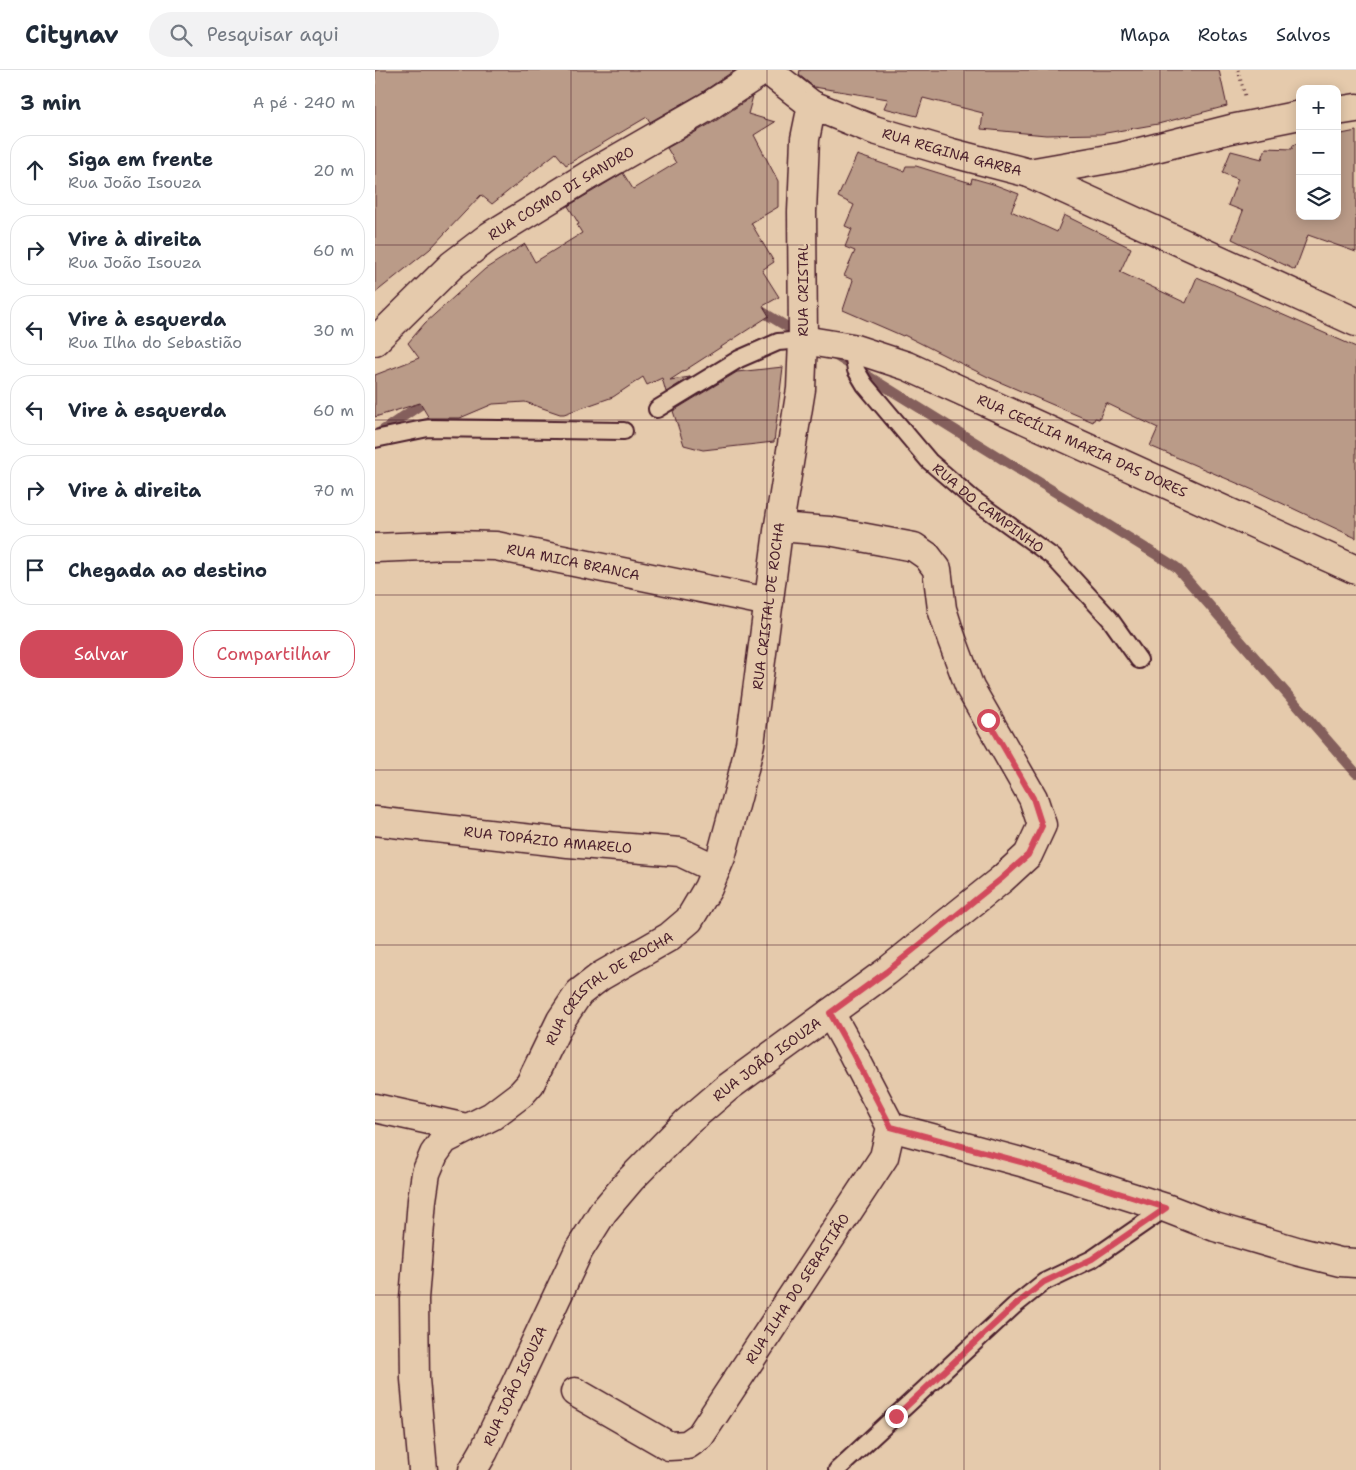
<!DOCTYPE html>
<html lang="pt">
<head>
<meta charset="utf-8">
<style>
	:root { --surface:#fff; --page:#f2f2f3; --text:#1f2937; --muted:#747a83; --line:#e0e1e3; --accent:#d1495b }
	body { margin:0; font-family:"Shantell Sans",sans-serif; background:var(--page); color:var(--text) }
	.controls { position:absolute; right:15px; top:15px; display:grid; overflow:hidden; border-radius:10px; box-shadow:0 2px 12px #0003 }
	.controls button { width:45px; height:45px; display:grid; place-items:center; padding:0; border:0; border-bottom:1px solid var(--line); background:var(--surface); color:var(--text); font:25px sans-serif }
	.stop { position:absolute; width:15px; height:15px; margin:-11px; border:4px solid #d1495b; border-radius:50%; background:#fff }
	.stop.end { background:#d1495b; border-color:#fff; box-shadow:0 1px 5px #0008 }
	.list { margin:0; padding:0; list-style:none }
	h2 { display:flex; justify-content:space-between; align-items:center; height:65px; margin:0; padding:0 20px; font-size:21px }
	h2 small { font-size:16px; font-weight:400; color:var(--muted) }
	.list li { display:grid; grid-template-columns:32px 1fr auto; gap:15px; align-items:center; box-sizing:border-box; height:70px; margin:0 10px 10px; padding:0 10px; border:1px solid var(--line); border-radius:20px }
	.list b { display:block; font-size:19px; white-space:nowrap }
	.list p { margin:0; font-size:16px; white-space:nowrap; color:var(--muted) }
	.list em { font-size:16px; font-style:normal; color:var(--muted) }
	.actions { display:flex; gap:10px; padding:15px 20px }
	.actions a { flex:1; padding:11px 0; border:1px solid var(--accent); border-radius:20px; text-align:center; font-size:18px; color:var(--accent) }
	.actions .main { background:var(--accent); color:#fff }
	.icon { flex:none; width:28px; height:28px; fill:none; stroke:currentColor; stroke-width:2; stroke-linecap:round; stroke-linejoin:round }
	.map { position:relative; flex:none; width:981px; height:1400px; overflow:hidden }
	header { display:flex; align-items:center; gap:30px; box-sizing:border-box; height:70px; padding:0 25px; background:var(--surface); border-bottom:1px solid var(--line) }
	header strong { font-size:24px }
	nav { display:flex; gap:28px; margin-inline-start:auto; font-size:18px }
	.search { width:350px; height:45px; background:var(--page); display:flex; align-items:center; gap:12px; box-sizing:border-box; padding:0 18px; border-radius:28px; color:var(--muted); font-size:19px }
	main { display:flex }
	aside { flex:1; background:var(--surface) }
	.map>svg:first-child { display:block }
</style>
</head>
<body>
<header>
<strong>Citynav</strong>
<div class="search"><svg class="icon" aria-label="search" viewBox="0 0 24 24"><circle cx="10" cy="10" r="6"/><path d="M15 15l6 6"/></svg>Pesquisar aqui</div>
<nav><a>Mapa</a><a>Rotas</a><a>Salvos</a></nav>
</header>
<main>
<aside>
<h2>3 min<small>A pé · 240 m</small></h2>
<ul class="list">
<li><svg class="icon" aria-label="ahead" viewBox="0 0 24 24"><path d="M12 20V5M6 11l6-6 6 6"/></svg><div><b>Siga em frente</b><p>Rua João Isouza</p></div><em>20 m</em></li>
<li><svg class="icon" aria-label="right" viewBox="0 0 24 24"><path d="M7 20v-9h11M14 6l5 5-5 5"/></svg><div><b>Vire à direita</b><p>Rua João Isouza</p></div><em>60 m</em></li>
<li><svg class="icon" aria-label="left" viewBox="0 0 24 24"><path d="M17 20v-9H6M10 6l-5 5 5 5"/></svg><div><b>Vire à esquerda</b><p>Rua Ilha do Sebastião</p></div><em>30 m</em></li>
<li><svg class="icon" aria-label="left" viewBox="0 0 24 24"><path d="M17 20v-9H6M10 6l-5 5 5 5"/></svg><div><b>Vire à esquerda</b></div><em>60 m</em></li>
<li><svg class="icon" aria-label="right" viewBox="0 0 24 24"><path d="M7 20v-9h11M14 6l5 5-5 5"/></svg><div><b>Vire à direita</b></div><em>70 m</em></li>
<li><svg class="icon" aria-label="arrive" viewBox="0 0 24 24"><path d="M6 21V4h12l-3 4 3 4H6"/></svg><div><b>Chegada ao destino</b></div></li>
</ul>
<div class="actions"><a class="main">Salvar</a><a>Compartilhar</a></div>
</aside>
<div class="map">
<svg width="981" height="1400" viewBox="0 0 981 1400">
	<rect width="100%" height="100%" fill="#e5caac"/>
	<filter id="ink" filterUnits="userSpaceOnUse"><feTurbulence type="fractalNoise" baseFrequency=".02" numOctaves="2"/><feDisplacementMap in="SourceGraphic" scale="10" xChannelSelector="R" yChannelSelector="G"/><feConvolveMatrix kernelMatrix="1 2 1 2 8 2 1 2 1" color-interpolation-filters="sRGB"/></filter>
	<g filter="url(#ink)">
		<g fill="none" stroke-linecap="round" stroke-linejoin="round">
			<g stroke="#845f5b" stroke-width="10">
				<polyline points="383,239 424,264"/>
				<polyline points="456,283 801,497 981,703"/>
				<polyline points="1,365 57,327"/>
			</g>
		</g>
		<g fill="#ba9b88" stroke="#4a1f2b">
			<polygon points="0,0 360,0 326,23 275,52 272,47 191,95 181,83 117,134 106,125 55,179 0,223"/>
			<polygon points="425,0 844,0 852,36 783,54 725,64 671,65 606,59 608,43 548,28 542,46 509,38 513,29 439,17 424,5"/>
			<polygon points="378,26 373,44 400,52 379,65 403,111 403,137 376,153 399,192 387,200 404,227 388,236 394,246 295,310 315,307 291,322 287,308 272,315 268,307 238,327 189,344 185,344 150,332 118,334 85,348 54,348 45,333 0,347 0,305 44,288 33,273 50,253 110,199 150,174 160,192 207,163 202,155 204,154 193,136 248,103 258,119 301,93 292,78 342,50"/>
			<polygon points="981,61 981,182 933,165 920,200 857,169 868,141 853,135 863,109 847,103 856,81 887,89 891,78 917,79 918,75 925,73 925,146 962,146 962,65"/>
			<polygon points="482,85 529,101 531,96 541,96 596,113 597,108 618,114 644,124 636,141 682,162 689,145 756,178 745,202 811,233 822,207 981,277 981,468 885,423 775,376 783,358 731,333 724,349 720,348 718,352 613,307 529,265 528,266 468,240 478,210 469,206 480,181 470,177 477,159 470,156 479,135 463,127"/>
			<polygon points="408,297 399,372 328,380 309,375 298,341 362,302"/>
		</g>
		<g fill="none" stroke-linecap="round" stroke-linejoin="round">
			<defs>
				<g id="service">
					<path id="s1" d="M 477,278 L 481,300 L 490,315 L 554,391 L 598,429 L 678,487 L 735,549 L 764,590"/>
					<polyline points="282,339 364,289 403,272 428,270"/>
					<polyline points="0,369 53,358 249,361"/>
					<polyline points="462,1400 639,1236 669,1212 717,1189 791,1138"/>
				</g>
				<g id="minor">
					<path id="s2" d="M 392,0 L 437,35 L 499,60 L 577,83 L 654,103 L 745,87 L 856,59 L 925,45"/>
					<polyline points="962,41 981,38"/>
					<polyline points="654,103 981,252"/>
					<path id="s3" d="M 428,270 L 477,278 L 532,296 L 981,500"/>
					<path id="s4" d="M 0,271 L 77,195 L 115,166 L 214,105 L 334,36 L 389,0"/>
					<path id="s5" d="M 0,478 L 75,475 L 121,476 L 394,532"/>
					<path id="s6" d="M 0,751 L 193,773 L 305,782 L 341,799"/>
					<polyline points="0,1038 91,1058"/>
					<polyline points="516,1057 646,1092 791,1138 840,1157 925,1182 965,1192 981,1193"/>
					<path id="s7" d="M 200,1322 L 294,1376 L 312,1375 L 325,1366 L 509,1087 L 516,1057 L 478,984 L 455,943"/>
					<path id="s8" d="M 48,1400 L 40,1309 L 39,1229 L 47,1130 L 51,1103 L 59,1084 L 69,1070 L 117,1046 L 146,1024 L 155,1014 L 186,950 L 204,923 L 226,906 L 294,867 L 314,850 L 333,818 L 346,787 L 363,724 L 375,674 L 403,461 L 426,319 L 428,270 L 427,142 L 430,69 L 437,35"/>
					<path id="s9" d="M 98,1400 L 109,1381 L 204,1180 L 228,1142 L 256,1109 L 311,1053 L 352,1018 L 511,902 L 627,809 L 653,785 L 667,755 L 658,728 L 595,618 L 576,567 L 567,539 L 562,499 L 552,486 L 539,477 L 454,461 L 404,457"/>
				</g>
			</defs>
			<use href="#service" stroke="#4a1f2b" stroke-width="20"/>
			<use href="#minor" stroke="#4a1f2b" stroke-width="31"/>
			<polyline stroke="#4a1f2b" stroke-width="3" stroke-dasharray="1 4" stroke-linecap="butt" points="863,0 870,26"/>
			<use href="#service" stroke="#e5caac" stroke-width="16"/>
			<use href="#minor" stroke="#e5caac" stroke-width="28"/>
		</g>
	</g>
	<g fill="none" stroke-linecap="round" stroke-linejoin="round" filter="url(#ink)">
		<polyline stroke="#d1495b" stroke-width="6" points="521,1346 639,1236 669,1212 717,1189 791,1138 646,1092 516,1057 478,984 455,943 511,902 626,809 653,785 667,756 658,728 613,650"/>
	</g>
	<path fill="none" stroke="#4a1f2b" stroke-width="1" stroke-opacity="0.55" d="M 196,0 L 196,1400M 392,0 L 392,1400M 589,0 L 589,1400M 785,0 L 785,1400M 0,175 L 981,175M 0,350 L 981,350M 0,525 L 981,525M 0,700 L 981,700M 0,875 L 981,875M 0,1050 L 981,1050M 0,1225 L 981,1225"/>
	<g text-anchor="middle" stroke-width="5" stroke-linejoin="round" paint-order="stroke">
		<g font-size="14" fill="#4a1f2b" stroke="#e5caac">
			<text dy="5" stroke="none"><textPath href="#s2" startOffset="205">RUA REGINA GARBA</textPath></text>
			<text dy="5" stroke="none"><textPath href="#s4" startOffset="239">RUA COSMO DI SANDRO</textPath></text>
			<text transform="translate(428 220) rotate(-90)" y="5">RUA CRISTAL</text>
			<text dy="5" stroke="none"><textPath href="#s3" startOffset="300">RUA CECÍLIA MARIA DAS DORES</textPath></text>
			<text dy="5" stroke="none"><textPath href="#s1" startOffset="215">RUA DO CAMPINHO</textPath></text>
			<text dy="5" stroke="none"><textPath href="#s5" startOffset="200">RUA MICA BRANCA</textPath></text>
			<text dy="5" stroke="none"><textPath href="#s8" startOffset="1002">RUA CRISTAL DE ROCHA</textPath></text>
			<text dy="5" stroke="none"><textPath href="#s6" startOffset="174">RUA TOPÁZIO AMARELO</textPath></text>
			<text dy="5" stroke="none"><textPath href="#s8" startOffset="568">RUA CRISTAL DE ROCHA</textPath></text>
			<text dy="5" stroke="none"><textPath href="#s9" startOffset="514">RUA JOÃO ISOUZA</textPath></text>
			<text dy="5" stroke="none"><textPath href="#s7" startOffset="319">RUA ILHA DO SEBASTIÃO</textPath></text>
			<text dy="5" stroke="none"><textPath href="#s9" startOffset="94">RUA JOÃO ISOUZA</textPath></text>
		</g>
	</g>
</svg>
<div class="controls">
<button>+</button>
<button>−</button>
<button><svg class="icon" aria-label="layers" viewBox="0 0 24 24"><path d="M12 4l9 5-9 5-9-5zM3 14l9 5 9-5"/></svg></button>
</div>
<div class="stop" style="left:613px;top:650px"></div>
<div class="stop end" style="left:521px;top:1346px"></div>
</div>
</main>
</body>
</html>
